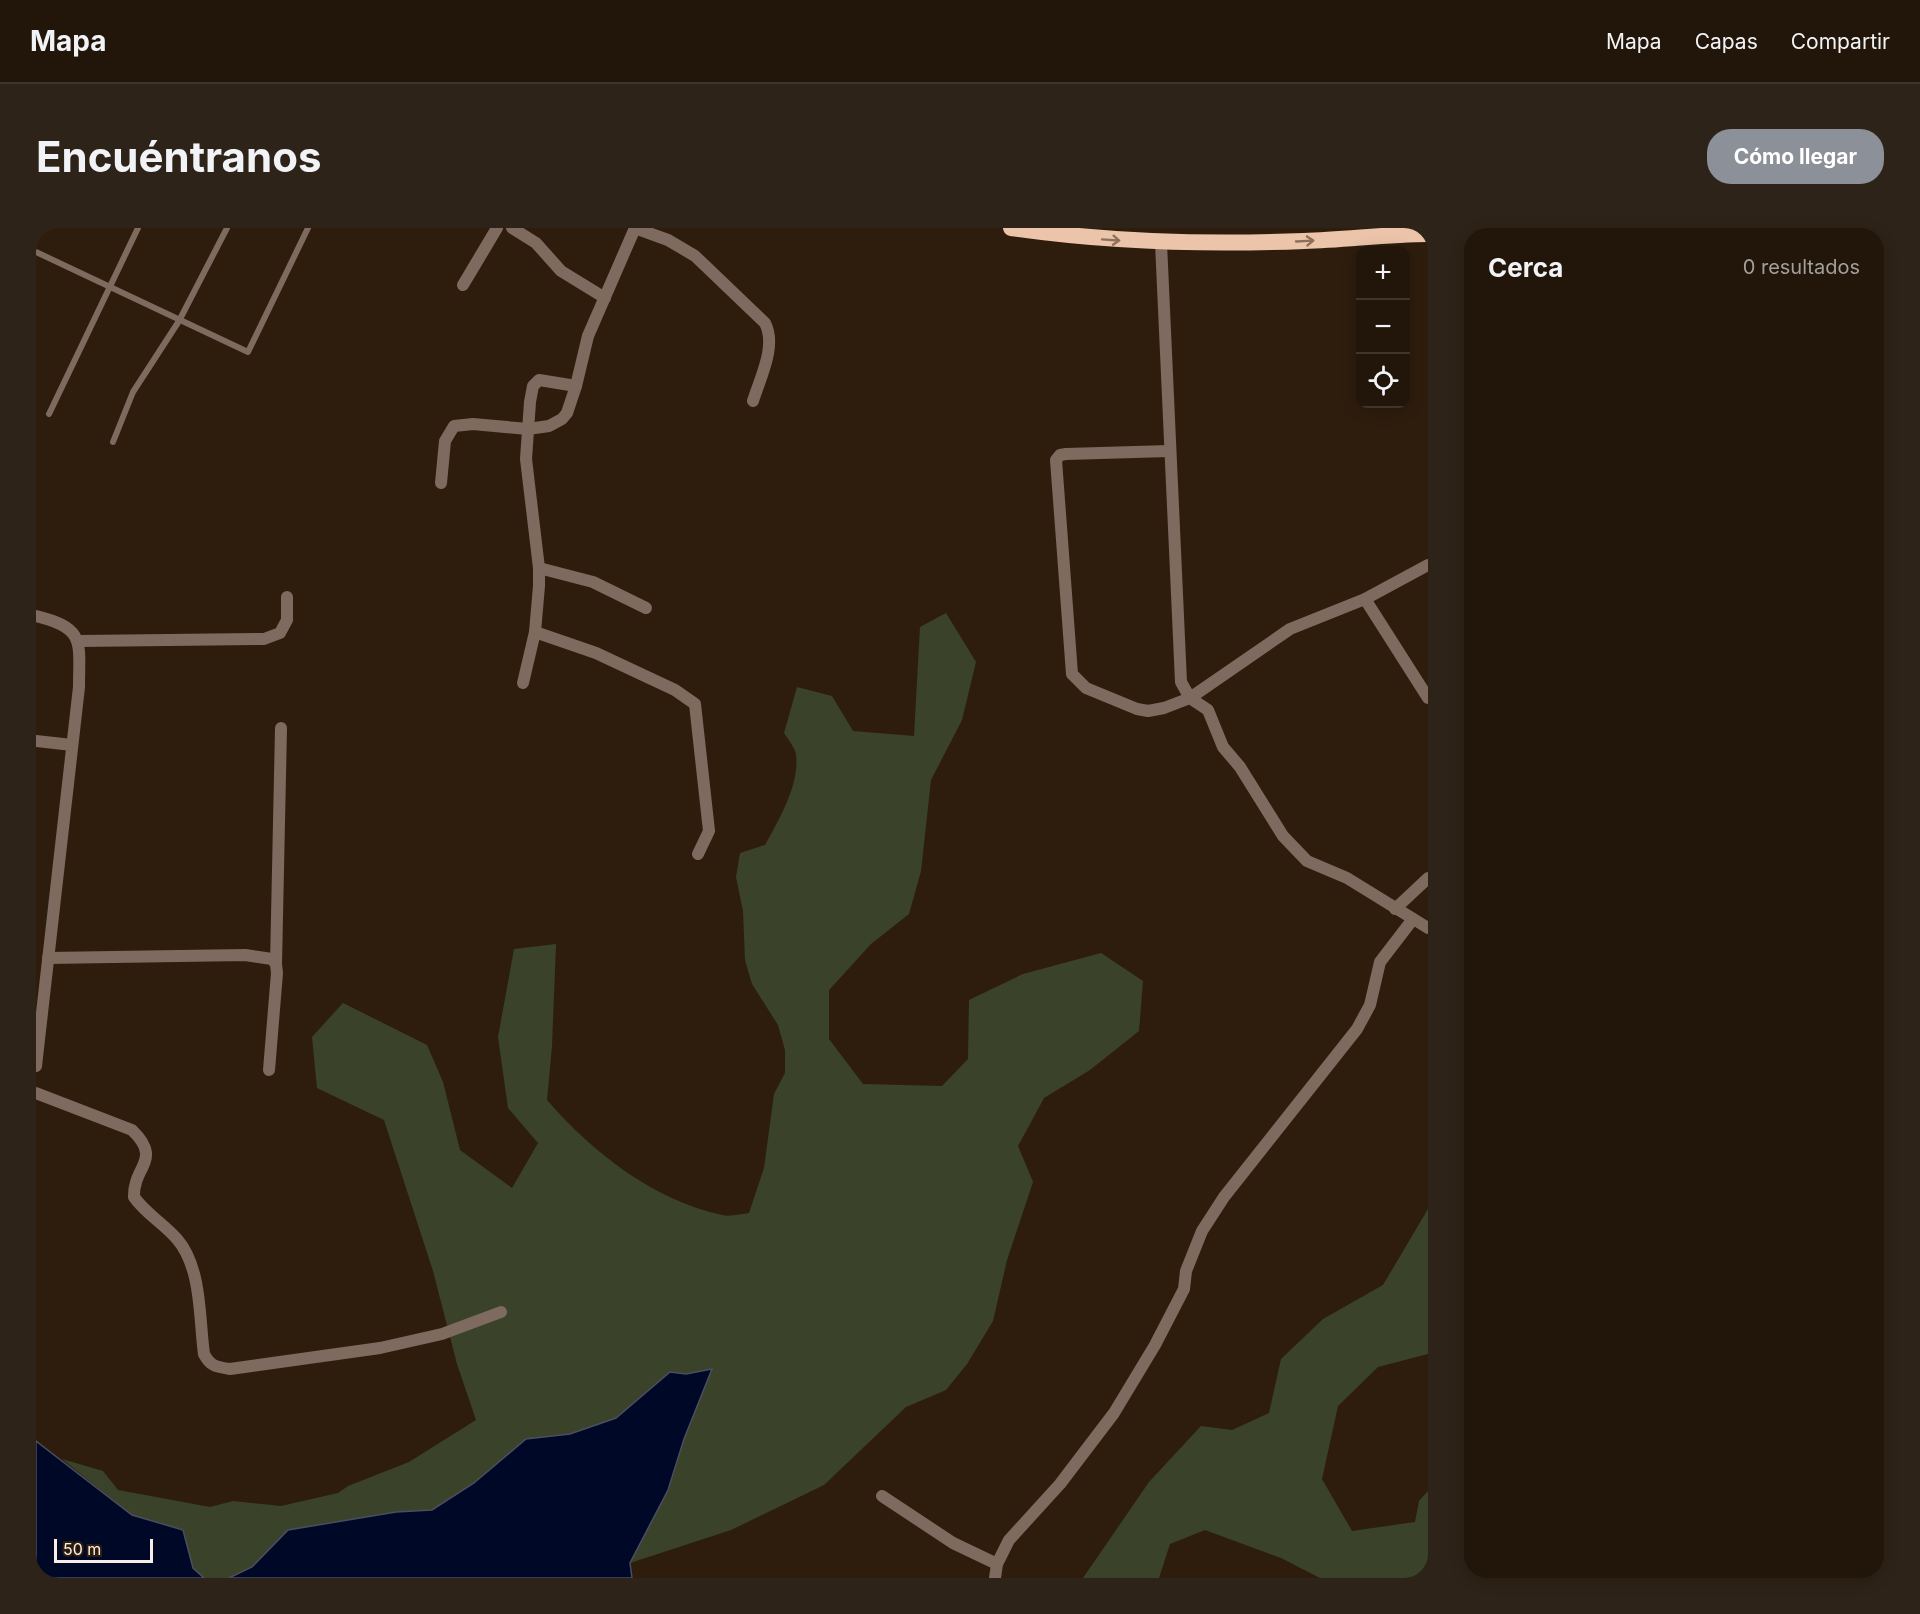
<!DOCTYPE html>
<html lang="es">
<head>
<meta charset="utf-8">
<style>
	:root { --surface:#22160a; --page:#2e2318; --text:#f1f3f6; --muted:#a29f9c; --line:#3f352b; --accent:#8c9099 }
	body { margin:0; font-family:Inter,sans-serif; background:var(--page); color:var(--text) }
	.controls { position:absolute; right:18px; top:18px; display:grid; overflow:hidden; border-radius:12px; box-shadow:0 3px 15px #0003 }
	.controls button { width:54px; height:54px; display:grid; place-items:center; padding:0; border:0; border-bottom:2px solid var(--line); background:var(--surface); color:var(--text); font:30px sans-serif }
	.scale { position:absolute; left:18px; bottom:15px; width:99px; box-sizing:border-box; padding-left:6px; border:3px solid #faede3; border-top:0; font-size:16px; line-height:21px; white-space:nowrap; color:#faede3; -webkit-text-stroke:4px #2e1d0d; paint-order:stroke }
	.list { margin:0; padding:0; list-style:none }
	h2 { display:flex; justify-content:space-between; align-items:center; height:78px; margin:0; padding:0 24px; font-size:26px }
	h2 small { font-size:20px; font-weight:400; color:var(--muted) }
	.icon { flex:none; width:33px; height:33px; fill:none; stroke:currentColor; stroke-width:2; stroke-linecap:round; stroke-linejoin:round }
	.map { position:relative; flex:none; width:1392px; height:1350px; overflow:hidden; border-radius:24px }
	header { display:flex; align-items:center; gap:36px; box-sizing:border-box; height:84px; padding:0 30px; background:var(--surface); border-bottom:2px solid var(--line) }
	header strong { font-size:28px }
	nav { display:flex; gap:33px; margin-inline-start:auto; font-size:21px }
	.intro { display:flex; align-items:center; justify-content:space-between; box-sizing:border-box; height:144px; padding:0 36px }
	h1 { margin:0; font-size:42px }
	.button { padding:15px 27px; border-radius:24px; background:var(--accent); color:#fff; font-size:21px; font-weight:700 }
	main { display:flex; gap:36px; padding:0 36px }
	aside { flex:1; background:var(--surface); border-radius:24px; box-shadow:0 3px 15px #0003 }
	.map>svg:first-child { display:block }
</style>
</head>
<body>
<header>
<strong>Mapa</strong>
<nav><a>Mapa</a><a>Capas</a><a>Compartir</a></nav>
</header>
<div class="intro"><h1>Encuéntranos</h1><a class="button">Cómo llegar</a></div>
<main>
<div class="map">
<svg width="1392" height="1350" viewBox="0 0 1392 1350">
	<rect width="100%" height="100%" fill="#2e1d0d"/>
	<g fill="#3a432a">
		<path d="M 910,385 L 940,434 L 926,492 L 895,552 L 885,643 L 873,686 L 835,716 L 793,762 L 793,811 L 827,856 L 906,858 L 932,831 L 933,772 L 987,746 L 1065,725 L 1107,753 L 1103,803 L 1054,842 L 1008,870 L 982,918 L 997,954 L 971,1032 L 957,1093 L 931,1136 L 910,1162 L 870,1179 L 788,1257 L 695,1302 L 594,1335 L 632,1262 L 648,1211 L 675,1141 L 650,1146 L 634,1144 L 580,1190 L 534,1206 L 490,1211 L 438,1255 L 396,1282 L 360,1284 L 252,1302 L 216,1339 L 193,1350 L 168,1350 L 157,1340 L 147,1302 L 96,1287 L 26,1231 L 67,1243 L 82,1262 L 174,1279 L 197,1273 L 245,1278 L 302,1265 L 312,1258 L 373,1234 L 440,1192 L 421,1136 L 397,1043 L 348,892 L 281,860 L 276,809 L 307,775 L 391,817 L 407,854 L 424,922 L 476,960 L 502,915 L 472,880 L 462,809 L 478,721 L 520,716 L 516,818 L 511,872 C 556,924 617,972 686,987 C 694,989 705,986 713,985 L 728,940 L 738,866 L 749,845 L 749,822 L 742,797 L 716,756 L 709,732 L 707,683 L 700,649 L 704,625 L 729,617 C 743,592 764,556 760,526 C 759,520 752,511 748,505 L 761,459 L 796,468 L 817,503 L 878,508 L 884,399 Z"/>
		<polygon points="1392,981 1392,1126 1342,1139 1302,1178 1286,1251 1316,1303 1379,1294 1383,1273 1392,1263 1392,1343 1374,1350 1284,1350 1245,1330 1169,1302 1134,1316 1123,1350 1047,1350 1113,1254 1165,1198 1196,1202 1233,1185 1245,1131 1287,1091 1347,1057"/>
	</g>
	<g fill="#000828" stroke="#4b4d60" stroke-width="1.5">
		<polygon points="676,1141 648,1211 632,1262 594,1335 596,1350 193,1350 216,1339 252,1302 360,1284 396,1282 438,1255 490,1211 534,1206 580,1190 634,1144 650,1146"/>
		<polygon points="0,1213 96,1287 147,1302 157,1340 168,1350 0,1350"/>
	</g>
	<g fill="none" stroke-linecap="round" stroke-linejoin="round">
		<g stroke="#7e6a5e" stroke-width="6">
			<polyline points="0,10 5,0"/>
			<polyline points="0,24 212,124 272,0"/>
			<polyline points="13,186 102,0"/>
			<polyline points="77,214 97,164 143,93 191,0"/>
		</g>
		<g stroke="#7e6a5e" stroke-width="12">
			<polyline points="476,0 500,15 525,43 569,70"/>
			<path d="M 599,0 L 632,12 L 659,28 L 729,95 C 741,118 724,150 717,173"/>
			<polyline points="1125,15 1145,454 1154,470 1172,482 1187,519 1204,539 1247,608 1271,633 1311,650 1392,700"/>
			<polyline points="427,57 461,0"/>
			<polyline points="1133,223 1030,226 1024,227 1020,232 1036,446 1050,460 1101,481 1112,483 1128,480 1154,470 1254,401 1329,371 1392,337"/>
			<polyline points="405,255 409,213 418,198 437,196 492,201 513,198 526,191 531,185 540,158 552,108 599,0"/>
			<polyline points="503,340 557,354 610,380"/>
			<polyline points="1329,371 1392,470"/>
			<path d="M 0,388 C 50,400 43,414 43,459 L 0,838"/>
			<polyline points="499,404 560,425 639,462 659,476 673,603 662,626"/>
			<polyline points="43,413 228,411 244,405 251,392 251,369"/>
			<polyline points="487,455 499,404 503,358 503,340 490,231 494,174 497,158 503,152 540,158"/>
			<polyline points="0,513 36,517"/>
			<polyline points="1359,681 1392,650"/>
			<polyline points="12,730 209,727 236,731 240,736 241,745 233,842"/>
			<polyline points="240,736 245,500"/>
			<path d="M 0,865 L 96,902 C 127,932 97,938 98,969 C 110,986 127,995 141,1011 C 166,1040 163,1090 168,1126 C 174,1138 180,1139 194,1141 L 344,1120 L 406,1106 L 465,1084"/>
			<polyline points="846,1268 917,1315 961,1336"/>
			<polyline points="959,1350 961,1336 973,1312 1024,1256 1078,1185 1119,1117 1148,1061 1150,1043 1166,1003 1188,969 1321,801 1334,777 1344,734 1377,691"/>
		</g>
		<path stroke="#ecc4aa" stroke-width="16" d="M 975,0 C 1072,14 1170,17 1268,13 C 1310,12 1350,6 1392,6"/>
	</g>
	<defs><path id="oneway-shaft" d="M-6 0H5M1.5-3L5.5 0L1.5 3" fill="none" stroke-width="1.6" stroke-linecap="round" stroke-linejoin="round" transform="scale(1.5)"/></defs>
	<g stroke="#8d705c">
		<use href="#oneway-shaft" transform="translate(1075 12) rotate(4)"/>
		<use href="#oneway-shaft" transform="translate(1269 13) rotate(-3)"/>
	</g>
</svg>
<div class="controls">
<button>+</button>
<button>−</button>
<button><svg class="icon" aria-label="locate" viewBox="0 0 24 24"><circle cx="12" cy="12" r="6"/><path d="M12 2v4M12 18v4M2 12h4M18 12h4"/></svg></button>
</div>
<div class="scale">50 m</div>
</div>
<aside>
<h2>Cerca<small>0 resultados</small></h2>
<ul class="list">
</ul>
</aside>
</main>
</body>
</html>
